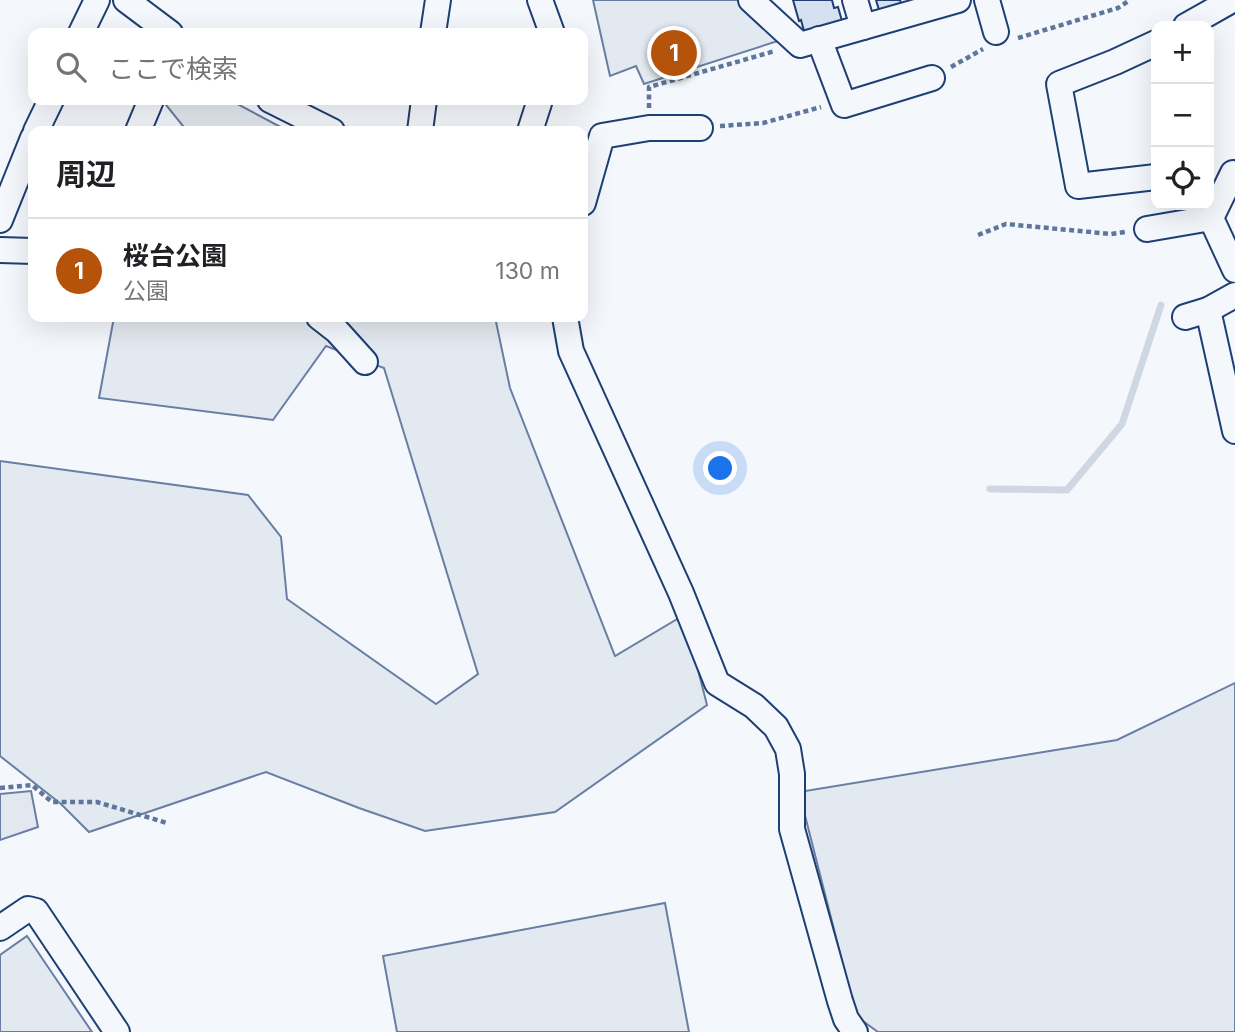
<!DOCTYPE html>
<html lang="ja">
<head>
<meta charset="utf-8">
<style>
	:root { --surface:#fff; --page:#f6f6f6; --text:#202124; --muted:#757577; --line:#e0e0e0; --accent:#b45309 }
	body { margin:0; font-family:Inter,"Noto Sans JP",sans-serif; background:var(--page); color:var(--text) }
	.controls { position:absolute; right:21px; top:21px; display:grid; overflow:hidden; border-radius:14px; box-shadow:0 7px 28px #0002 }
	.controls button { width:63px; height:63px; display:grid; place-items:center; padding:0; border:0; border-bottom:2px solid var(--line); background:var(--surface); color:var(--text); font:35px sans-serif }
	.you { position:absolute; left:721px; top:469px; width:24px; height:24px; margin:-18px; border:5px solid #fff; border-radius:50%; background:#1a73e8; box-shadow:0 0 0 10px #1a73e833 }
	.badge { display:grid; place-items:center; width:46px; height:46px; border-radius:50%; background:var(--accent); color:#fff; font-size:23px; font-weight:700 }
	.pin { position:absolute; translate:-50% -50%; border:4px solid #fff; box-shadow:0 2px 7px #0006 }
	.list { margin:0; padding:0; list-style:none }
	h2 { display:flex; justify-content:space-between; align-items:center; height:91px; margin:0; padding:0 28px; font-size:30px }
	h2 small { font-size:23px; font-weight:400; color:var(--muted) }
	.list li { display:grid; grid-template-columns:46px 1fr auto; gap:21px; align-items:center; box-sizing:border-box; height:105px; padding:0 28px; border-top:2px solid var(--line) }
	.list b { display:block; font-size:26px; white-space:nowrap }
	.list p { margin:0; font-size:23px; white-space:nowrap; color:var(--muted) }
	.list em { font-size:23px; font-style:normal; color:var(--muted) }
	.icon { flex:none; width:38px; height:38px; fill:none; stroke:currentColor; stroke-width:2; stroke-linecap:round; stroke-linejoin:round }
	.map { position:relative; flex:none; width:1235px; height:1032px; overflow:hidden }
	.search { position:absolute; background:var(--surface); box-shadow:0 7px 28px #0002; left:28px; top:28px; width:560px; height:77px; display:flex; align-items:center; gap:18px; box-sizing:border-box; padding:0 24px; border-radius:14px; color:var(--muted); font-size:26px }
	.panel { position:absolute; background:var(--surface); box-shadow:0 7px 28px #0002; left:28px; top:126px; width:560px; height:196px; border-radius:14px }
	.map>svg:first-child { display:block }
</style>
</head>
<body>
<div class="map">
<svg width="1235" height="1032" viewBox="0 0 1235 1032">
	<rect width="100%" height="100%" fill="#f4f7fb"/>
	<g fill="#e3e9f0" stroke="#687fa3" stroke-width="2">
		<polygon points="593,0 739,0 784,39 644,84 636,66 610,76"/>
		<polygon points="162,100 230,100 288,131 187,131"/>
		<polygon points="114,317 495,317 510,388 615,656 684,615 707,705 555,812 425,831 359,808 266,772 89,832 61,804 0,756 0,461 248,495 281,537 287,599 436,704 478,674 384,368 326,346 273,420 99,398"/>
		<polygon points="1235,683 1235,1032 878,1032 856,1016 799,792 1117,740"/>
		<polygon points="665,903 689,1032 397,1032 383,956"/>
		<polygon points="27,936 92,1032 0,1032 0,955"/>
	</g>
	<polygon fill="#e3e8f0" stroke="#687fa3" stroke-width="2" points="31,791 38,827 0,840 0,794"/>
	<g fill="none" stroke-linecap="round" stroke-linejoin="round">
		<polyline stroke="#cfd7e4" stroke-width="7" points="990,489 1067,490 1122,424 1161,305"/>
	</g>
	<g fill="#d5e0f0" stroke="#1d3f73" stroke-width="2">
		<polygon points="793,0 832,0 834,8 838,7 842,21 804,31 801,20 799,21"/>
		<polygon points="876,0 900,0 901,3 879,10"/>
	</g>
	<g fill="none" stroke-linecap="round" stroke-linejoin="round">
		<defs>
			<g id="minor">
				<polyline points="126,0 170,33"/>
				<polyline points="540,0 552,33"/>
				<polyline points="751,0 800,45 958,0"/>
				<polyline points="855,0 863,27"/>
				<polyline points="987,0 996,32"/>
				<polyline points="1186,26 1232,0"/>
				<polyline points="81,33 97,0"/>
				<polyline points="433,33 438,0"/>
				<polyline points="819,39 844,105 932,78"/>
				<polyline points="1156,43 1115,62 1059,84 1078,186 1156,177"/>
				<polyline points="270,100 332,131"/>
				<polyline points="36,131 51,100"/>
				<polyline points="138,131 151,100"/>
				<polyline points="420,131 424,100"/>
				<polyline points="530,131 540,100"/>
				<polyline points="1233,173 1211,218 1235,270"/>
				<polyline points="583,203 602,136 649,128 700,128"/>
				<polyline points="0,220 33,138"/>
				<polyline points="1147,229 1211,218"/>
				<polyline points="0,250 33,251"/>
				<polyline points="1208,310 1235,431"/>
				<polyline points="319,317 337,331 365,362"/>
				<polyline points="565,317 571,351 681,593 717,683 754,706 776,727 788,749 792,774 792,829 840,1001 846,1019 855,1032"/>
				<polyline points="1185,317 1208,310 1235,295"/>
				<polyline points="0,928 28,909 36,911 117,1032"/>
			</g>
		</defs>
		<use href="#minor" stroke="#1d3f73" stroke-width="28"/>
		<g stroke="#5e769c" stroke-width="4.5" stroke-dasharray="5 3.5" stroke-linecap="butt">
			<polyline points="1018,38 1118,8 1130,0"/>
			<polyline points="951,67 983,49"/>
			<polyline points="649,108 649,87 775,51"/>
			<polyline points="720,126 763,123 821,107"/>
			<polyline points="978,235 1006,224 1111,234 1125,232"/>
			<polyline points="0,788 32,785 52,802 97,802 167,823"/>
		</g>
		<use href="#minor" stroke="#f4f7fb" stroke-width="24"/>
	</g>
</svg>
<div class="controls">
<button>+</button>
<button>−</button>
<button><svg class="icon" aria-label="locate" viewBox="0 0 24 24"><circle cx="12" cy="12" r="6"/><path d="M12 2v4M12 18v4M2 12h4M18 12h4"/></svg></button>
</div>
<div class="you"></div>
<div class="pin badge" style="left:674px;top:53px">1</div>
<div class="search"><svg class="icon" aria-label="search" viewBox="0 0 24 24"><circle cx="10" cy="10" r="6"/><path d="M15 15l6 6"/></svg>ここで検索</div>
<section class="panel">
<h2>周辺<small></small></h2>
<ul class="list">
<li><span class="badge">1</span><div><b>桜台公園</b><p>公園</p></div><em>130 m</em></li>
</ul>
</section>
</div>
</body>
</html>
